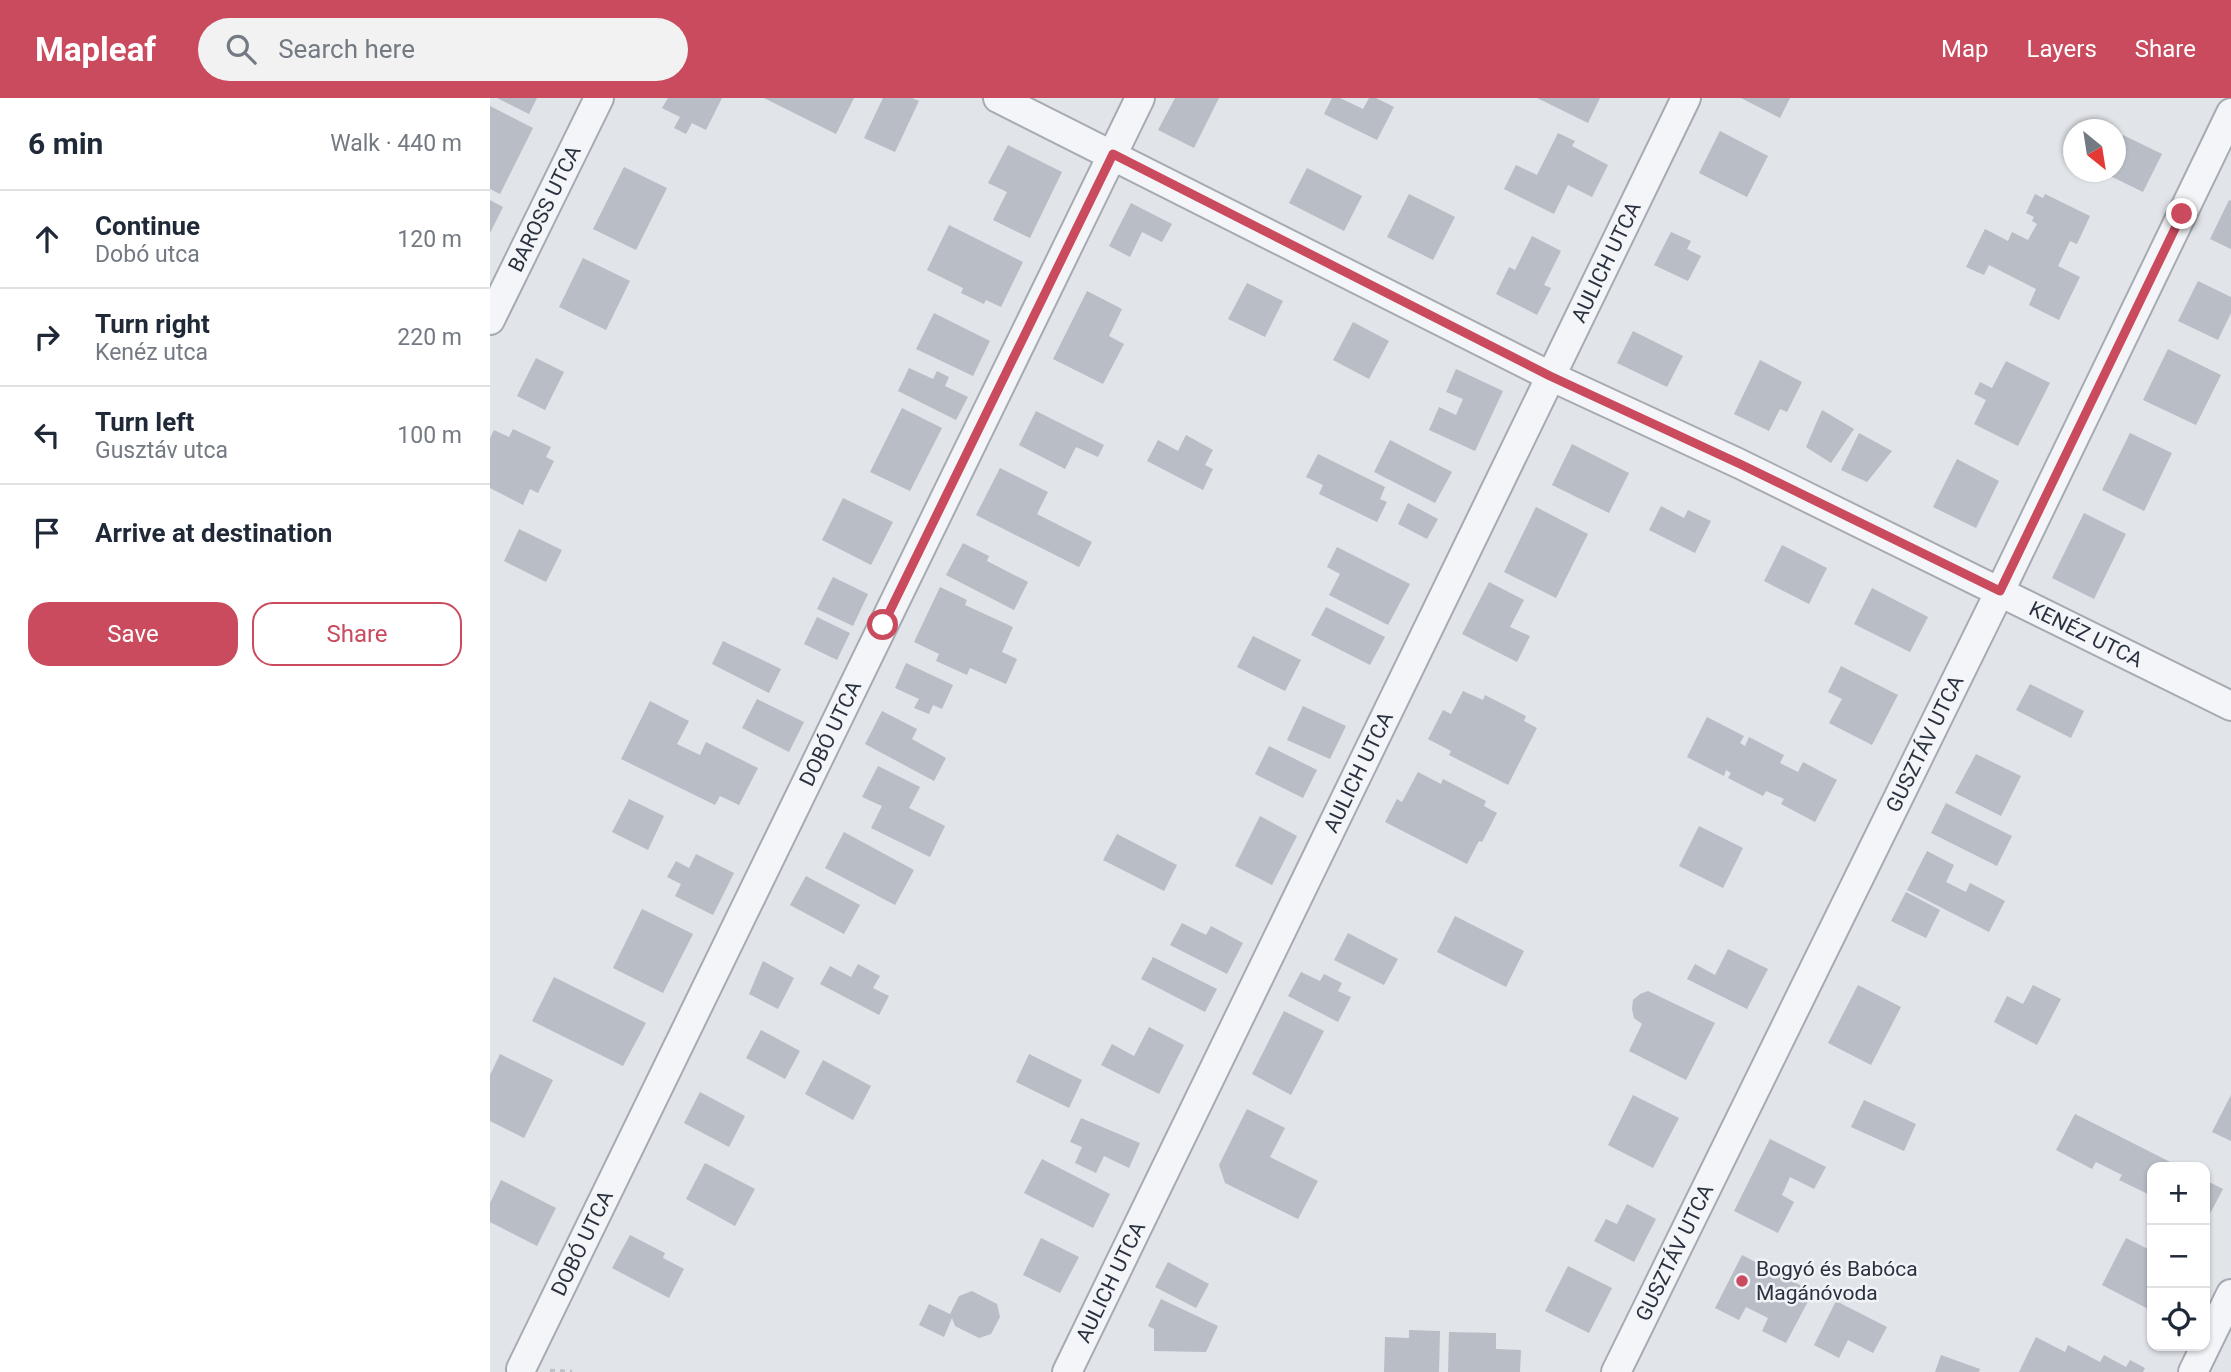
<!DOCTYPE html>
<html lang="en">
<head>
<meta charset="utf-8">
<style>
	:root { --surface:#fff; --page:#f2f2f3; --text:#1f2937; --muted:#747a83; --line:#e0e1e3; --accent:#ca4b5e }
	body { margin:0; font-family:Roboto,sans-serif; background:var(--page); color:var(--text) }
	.controls { position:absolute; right:21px; bottom:21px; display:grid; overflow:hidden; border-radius:14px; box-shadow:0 2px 5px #0004 }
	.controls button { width:63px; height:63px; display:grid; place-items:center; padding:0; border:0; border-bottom:2px solid var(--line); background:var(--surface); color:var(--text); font:35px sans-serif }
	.compass { position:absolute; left:1573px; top:21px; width:63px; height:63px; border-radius:50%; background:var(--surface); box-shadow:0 2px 5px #0004; rotate:150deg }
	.stop { position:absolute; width:21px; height:21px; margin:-16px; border:5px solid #ca4b5e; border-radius:50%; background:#fff }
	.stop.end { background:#ca4b5e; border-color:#fff; box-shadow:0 2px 7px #0008 }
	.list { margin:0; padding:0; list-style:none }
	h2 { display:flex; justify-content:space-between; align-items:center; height:91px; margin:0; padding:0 28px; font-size:30px }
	h2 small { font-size:23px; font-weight:400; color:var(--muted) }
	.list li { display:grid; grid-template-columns:46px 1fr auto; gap:21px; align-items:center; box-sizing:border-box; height:98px; padding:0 28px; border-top:2px solid var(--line) }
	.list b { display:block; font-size:26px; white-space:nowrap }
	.list p { margin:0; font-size:23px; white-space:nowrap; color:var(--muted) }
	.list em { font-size:23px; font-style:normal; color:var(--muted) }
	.actions { display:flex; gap:14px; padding:21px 28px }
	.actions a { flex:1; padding:16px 0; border:2px solid var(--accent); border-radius:21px; text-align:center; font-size:24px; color:var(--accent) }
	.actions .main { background:var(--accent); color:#fff }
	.icon { flex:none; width:38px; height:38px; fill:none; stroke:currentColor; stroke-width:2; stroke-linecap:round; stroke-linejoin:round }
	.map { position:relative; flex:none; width:1741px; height:1274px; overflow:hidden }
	header { display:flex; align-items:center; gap:42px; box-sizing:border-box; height:98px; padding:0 35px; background:var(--accent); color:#fff }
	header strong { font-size:33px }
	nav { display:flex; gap:38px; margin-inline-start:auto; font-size:24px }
	.search { width:490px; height:63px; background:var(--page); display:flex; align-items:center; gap:18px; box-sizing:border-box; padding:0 24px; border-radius:38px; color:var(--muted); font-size:26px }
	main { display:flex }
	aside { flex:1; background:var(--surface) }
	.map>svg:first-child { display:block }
</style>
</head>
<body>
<header>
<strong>Mapleaf</strong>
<div class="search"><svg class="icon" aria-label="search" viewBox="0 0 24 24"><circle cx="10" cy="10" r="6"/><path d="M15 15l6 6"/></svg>Search here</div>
<nav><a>Map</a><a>Layers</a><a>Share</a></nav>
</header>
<main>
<aside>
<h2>6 min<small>Walk · 440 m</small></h2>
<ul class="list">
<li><svg class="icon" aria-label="ahead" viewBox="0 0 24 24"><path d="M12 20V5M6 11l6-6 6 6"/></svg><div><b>Continue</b><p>Dobó utca</p></div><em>120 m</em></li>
<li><svg class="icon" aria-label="right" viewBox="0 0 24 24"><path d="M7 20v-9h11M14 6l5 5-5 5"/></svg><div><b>Turn right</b><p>Kenéz utca</p></div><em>220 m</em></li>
<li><svg class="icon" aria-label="left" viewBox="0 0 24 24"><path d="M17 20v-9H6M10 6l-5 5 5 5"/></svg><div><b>Turn left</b><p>Gusztáv utca</p></div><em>100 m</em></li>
<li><svg class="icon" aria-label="arrive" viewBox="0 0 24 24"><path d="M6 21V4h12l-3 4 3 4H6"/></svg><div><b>Arrive at destination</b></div></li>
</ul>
<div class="actions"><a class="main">Save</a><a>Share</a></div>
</aside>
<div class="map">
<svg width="1741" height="1274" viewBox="0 0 1741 1274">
	<rect width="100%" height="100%" fill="#e1e4e9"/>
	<g fill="#b8bdc6">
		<polygon points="7,0 47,0 39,16"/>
		<polygon points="178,0 232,0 216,32 202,25 196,36 184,30 190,19 172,10"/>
		<polygon points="274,0 364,0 346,36"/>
		<polygon points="393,0 422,0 429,3 405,54 374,40"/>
		<polygon points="685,0 729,0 704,50 668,32"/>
		<polygon points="842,0 850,0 873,11 879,0 886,0 904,9 887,42 834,16"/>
		<polygon points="1047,0 1110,0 1098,25"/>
		<polygon points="1251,0 1300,0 1290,20"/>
		<polygon points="0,8 43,30 10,96 0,91"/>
		<polygon points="1230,33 1278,58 1257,99 1209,75"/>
		<polygon points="1068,35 1085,43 1082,48 1118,67 1102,99 1078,87 1064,116 1014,91 1026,67 1047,77"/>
		<polygon points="1633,37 1672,56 1653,94 1612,74 1626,74 1626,51"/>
		<polygon points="518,47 572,74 540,140 503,122 517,94 498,85"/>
		<polygon points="134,69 177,90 146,152 103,131"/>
		<polygon points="817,70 872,98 854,133 799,105"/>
		<polygon points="919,96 965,119 943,162 897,139"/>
		<polygon points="1545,96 1553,100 1555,96 1600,118 1587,146 1580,143 1568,168 1590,179 1569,222 1539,207 1546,191 1499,167 1494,177 1476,169 1495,131 1518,143 1522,134 1538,142 1547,126 1542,123 1544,119 1536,115"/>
		<polygon points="0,102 13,109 0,135"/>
		<polygon points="1739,102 1741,103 1741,151 1720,141"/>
		<polygon points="641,105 682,126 672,144 652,134 640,159 619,148"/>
		<polygon points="459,127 533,164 511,209 496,202 494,206 471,195 473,190 437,172"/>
		<polygon points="1181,134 1201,143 1197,151 1211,158 1198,183 1164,167"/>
		<polygon points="1042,138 1071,153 1054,187 1061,190 1047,217 1006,196 1019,169 1025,172"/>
		<polygon points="93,160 140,183 116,232 69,209"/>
		<polygon points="1708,183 1741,199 1741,215 1728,242 1688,223"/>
		<polygon points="757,185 793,203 775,239 738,221"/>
		<polygon points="597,193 632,211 619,238 634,246 613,286 563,261"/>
		<polygon points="444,215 500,243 483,278 426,251"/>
		<polygon points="863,224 899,243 879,281 843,262"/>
		<polygon points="1143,233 1193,258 1177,289 1127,265"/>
		<polygon points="1678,251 1731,277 1706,327 1653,302"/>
		<polygon points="46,260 74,274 55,312 27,298"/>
		<polygon points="1270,262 1312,284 1297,314 1290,311 1279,333 1244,316"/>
		<polygon points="1516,263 1560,285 1528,348 1484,326 1496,302 1484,296 1490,284 1502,290"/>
		<polygon points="419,270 443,281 447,273 459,279 455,288 478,299 466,322 408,293"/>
		<polygon points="966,271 1013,293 985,353 939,332 949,309 966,317 973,301 956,294"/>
		<polygon points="412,310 452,330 420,393 380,374"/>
		<polygon points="1332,312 1364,331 1341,365 1316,349"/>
		<polygon points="546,313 614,347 608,359 586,349 575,371 529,347"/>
		<polygon points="23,331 61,349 56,359 64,363 48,395 40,391 33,407 0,390 0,340 4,332 19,339"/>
		<polygon points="1369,335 1402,353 1377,384 1351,372"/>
		<polygon points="1640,335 1682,355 1654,413 1612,392"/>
		<polygon points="696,337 723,352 715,367 723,371 713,392 657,363 668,342 688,353"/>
		<polygon points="900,342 962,374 945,405 884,374"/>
		<polygon points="1082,346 1139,375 1119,415 1062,387"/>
		<polygon points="828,356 895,389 890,401 897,404 887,424 829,396 833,387 816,379"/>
		<polygon points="1467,361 1509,383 1486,430 1443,409"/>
		<polygon points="510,370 558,394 547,416 602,444 589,469 486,417"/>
		<polygon points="353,400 403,424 381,467 332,442"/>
		<polygon points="918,405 948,421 937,441 908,426"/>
		<polygon points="1171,408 1194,420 1198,412 1221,423 1205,455 1159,432"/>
		<polygon points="1046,409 1098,436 1066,500 1014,474"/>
		<polygon points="1594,415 1636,436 1604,501 1562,480"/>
		<polygon points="29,431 72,452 56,484 14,463"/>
		<polygon points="473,445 499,458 497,463 538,484 524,512 456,477"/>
		<polygon points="1292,447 1337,470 1319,506 1274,483"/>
		<polygon points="847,449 920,486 898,527 839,497 850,476 837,469"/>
		<polygon points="343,479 378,496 363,528 327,511"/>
		<polygon points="999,484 1034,502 1020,529 1040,538 1027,564 972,536"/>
		<polygon points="450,489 477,502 475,507 523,529 512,554 527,561 516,586 480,570 477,577 446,563 449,556 424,544"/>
		<polygon points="1382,490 1438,519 1420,554 1364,526"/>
		<polygon points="836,509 895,539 880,567 821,537"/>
		<polygon points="327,519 360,535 347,562 314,546"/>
		<polygon points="763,538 811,562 795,593 747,569"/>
		<polygon points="233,543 291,571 279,595 222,566"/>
		<polygon points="416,565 463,587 452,611 443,607 439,616 424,610 429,601 405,590"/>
		<polygon points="1351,568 1408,597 1382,647 1339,625 1352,601 1338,594"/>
		<polygon points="1540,586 1594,613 1581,640 1526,612"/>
		<polygon points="973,593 993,602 995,597 1036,618 1034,623 1047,630 1018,687 959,657 961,653 938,641 953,612 961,616"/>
		<polygon points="267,601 314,624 299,654 252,630"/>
		<polygon points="160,603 199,623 187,646 210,657 216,644 268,670 249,707 230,698 225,707 131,661"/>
		<polygon points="813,608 856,628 840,661 797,642"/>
		<polygon points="392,613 427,631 422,641 456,660 444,683 375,646"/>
		<polygon points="1217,619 1254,638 1250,645 1255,648 1259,639 1294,657 1290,665 1308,674 1313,664 1347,682 1325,724 1291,706 1294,701 1276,693 1273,698 1238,680 1241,675 1236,672 1234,678 1197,659"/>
		<polygon points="779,648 827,672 813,700 765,676"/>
		<polygon points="1486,656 1531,678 1511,718 1465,695"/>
		<polygon points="388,668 430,689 419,710 455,728 440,759 381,730 392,708 372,699"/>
		<polygon points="928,674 951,686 953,681 996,703 994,708 1007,715 992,744 989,743 977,766 895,724 907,701 912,704"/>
		<polygon points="139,701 174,718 158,752 122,734"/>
		<polygon points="1456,705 1522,738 1507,768 1441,735"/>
		<polygon points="770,718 807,738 782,787 745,768"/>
		<polygon points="1209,728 1253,750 1233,790 1189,768"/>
		<polygon points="354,734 424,772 405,807 335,770"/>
		<polygon points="627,736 687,767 674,793 613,762"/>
		<polygon points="1437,753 1464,767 1456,784 1476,794 1480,785 1515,803 1499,834 1417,792"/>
		<polygon points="206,756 244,775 223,817 185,798 191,786 177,779 186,763 199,770"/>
		<polygon points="316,778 370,807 354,836 300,807"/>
		<polygon points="1416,794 1450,812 1436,840 1401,823"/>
		<polygon points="152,811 203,836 173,895 123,870"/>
		<polygon points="965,818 1034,853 1016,889 947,854"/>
		<polygon points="692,825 716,837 721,828 753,845 737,876 680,847"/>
		<polygon points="858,835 908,861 894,887 844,862"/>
		<polygon points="1238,851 1278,871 1257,911 1197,881 1205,866 1225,877"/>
		<polygon points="663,859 727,891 715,914 651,881"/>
		<polygon points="273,863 304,880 288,911 259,896"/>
		<polygon points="368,866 390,878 383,890 399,898 389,917 330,886 340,868 361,879"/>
		<polygon points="811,874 830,883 834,876 852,885 848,893 861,899 848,924 798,898"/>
		<polygon points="64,879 156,925 133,968 42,923"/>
		<polygon points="1368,887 1411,909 1381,967 1338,945"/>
		<polygon points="1543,887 1571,901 1547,947 1504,924 1517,898 1533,906"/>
		<polygon points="1158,893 1225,925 1196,982 1139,953 1152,926 1144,920 1142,911 1143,902 1150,896"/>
		<polygon points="794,913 834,933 801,997 762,976"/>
		<polygon points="659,929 694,947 669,996 611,967 622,946 644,958"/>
		<polygon points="271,932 310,953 295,981 256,960"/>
		<polygon points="10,956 63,982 34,1040 0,1023 0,977"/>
		<polygon points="539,956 592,982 579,1010 526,984"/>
		<polygon points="333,962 381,988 363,1022 315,996"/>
		<polygon points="210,994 255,1018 239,1049 194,1025"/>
		<polygon points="1143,997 1189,1020 1163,1070 1118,1047"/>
		<polygon points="1741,997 1741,1043 1722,1034"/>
		<polygon points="1374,1002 1426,1026 1414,1053 1361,1029"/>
		<polygon points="757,1011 795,1030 780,1059 828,1083 808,1121 735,1085 729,1067"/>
		<polygon points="1585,1016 1621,1034 1690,1069 1662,1069 1662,1098 1629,1082 1632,1077 1606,1064 1602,1071 1566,1052"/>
		<polygon points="591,1020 650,1045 639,1070 614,1058 606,1075 585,1065 592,1049 580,1044"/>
		<polygon points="1280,1041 1336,1069 1324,1091 1300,1079 1292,1097 1304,1104 1288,1135 1244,1113"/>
		<polygon points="552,1061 620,1096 603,1130 534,1095"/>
		<polygon points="215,1065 265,1091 245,1128 196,1101"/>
		<polygon points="11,1082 66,1110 47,1148 0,1124 0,1105"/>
		<polygon points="1715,1082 1733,1091 1715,1125"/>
		<polygon points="1137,1106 1166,1121 1144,1164 1104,1143 1116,1121 1127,1126"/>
		<polygon points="140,1137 175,1155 173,1160 194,1171 179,1200 122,1170"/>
		<polygon points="551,1140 589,1159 570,1195 533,1177"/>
		<polygon points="1636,1140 1662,1153 1660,1175 1662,1176 1662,1213 1612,1187"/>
		<polygon points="1252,1157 1323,1194 1296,1245 1272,1233 1278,1220 1256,1209 1249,1222 1225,1210"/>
		<polygon points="678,1164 719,1186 706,1210 665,1189"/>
		<polygon points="1078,1168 1122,1190 1099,1235 1055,1213"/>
		<polygon points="482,1193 507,1206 510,1219 501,1236 489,1240 465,1228 462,1220 454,1239 429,1227 439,1206 460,1216 469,1198"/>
		<polygon points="671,1201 728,1228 716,1254 664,1253 664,1231 658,1228"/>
		<polygon points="1346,1203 1397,1229 1383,1255 1358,1242 1349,1260 1324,1247"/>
		<polygon points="919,1232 950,1233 949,1274 894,1274 895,1239 919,1240"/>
		<polygon points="959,1234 1006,1235 1006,1251 1031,1252 1030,1274 958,1274"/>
		<polygon points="1546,1239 1575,1254 1578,1247 1610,1264 1614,1257 1636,1269 1640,1262 1655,1270 1653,1274 1529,1274"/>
		<polygon points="1451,1257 1490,1271 1489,1274 1445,1274"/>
	</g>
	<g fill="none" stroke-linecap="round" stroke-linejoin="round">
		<defs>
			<g id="minor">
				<path id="s1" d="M 508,0 L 1060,278 L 1250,366 L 1741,608"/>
				<path id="s2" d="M 0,222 L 109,0"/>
				<path id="s3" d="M 31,1271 L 650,0"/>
				<path id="s4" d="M 577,1274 L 1196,0"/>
				<path id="s5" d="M 1126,1274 L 1510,493 L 1741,15"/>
				<polyline points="1703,1274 1741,1196"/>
			</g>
		</defs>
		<use href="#minor" stroke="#a6abb3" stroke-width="32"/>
		<polyline stroke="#bfc2c8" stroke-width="4.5" stroke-dasharray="5 5" stroke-linecap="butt" points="60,1273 82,1274"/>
		<use href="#minor" stroke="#f4f5f8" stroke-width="28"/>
	</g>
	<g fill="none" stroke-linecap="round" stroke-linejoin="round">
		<polyline stroke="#ca4b5e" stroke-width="9" points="393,527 623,56 1060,278 1250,366 1510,493 1692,116"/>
	</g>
	<circle fill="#ca4b5e" stroke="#f1f3f7" stroke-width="2.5" cx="1252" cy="1183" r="7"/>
	<g text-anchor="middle" stroke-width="5" stroke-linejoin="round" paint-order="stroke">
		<g font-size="21" fill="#2a3240" stroke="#f1f3f7">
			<text dy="7" stroke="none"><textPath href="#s2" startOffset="124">BAROSS UTCA</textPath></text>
			<text dy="7" stroke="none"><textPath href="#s4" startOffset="1234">AULICH UTCA</textPath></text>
			<text dy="7" stroke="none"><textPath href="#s1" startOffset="1213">KENÉZ UTCA</textPath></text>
			<text dy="7" stroke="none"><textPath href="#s3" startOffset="707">DOBÓ UTCA</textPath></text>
			<text dy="7" stroke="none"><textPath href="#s5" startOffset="700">GUSZTÁV UTCA</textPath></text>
			<text dy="7" stroke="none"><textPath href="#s4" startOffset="667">AULICH UTCA</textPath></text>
			<text dy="7" stroke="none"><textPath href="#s3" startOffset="140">DOBÓ UTCA</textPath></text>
			<text dy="7" stroke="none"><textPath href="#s5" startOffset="133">GUSZTÁV UTCA</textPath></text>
			<text dy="7" stroke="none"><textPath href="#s4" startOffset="100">AULICH UTCA</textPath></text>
		</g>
		<g font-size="21" fill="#2a3240" stroke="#f1f3f7" text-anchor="start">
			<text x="1266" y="1178">Bogyó és Babóca<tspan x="1266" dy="24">Magánóvoda</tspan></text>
		</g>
	</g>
</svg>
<div class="controls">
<button>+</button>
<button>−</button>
<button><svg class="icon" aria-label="locate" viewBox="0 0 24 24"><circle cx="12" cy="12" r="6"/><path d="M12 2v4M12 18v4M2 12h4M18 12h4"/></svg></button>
</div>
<svg class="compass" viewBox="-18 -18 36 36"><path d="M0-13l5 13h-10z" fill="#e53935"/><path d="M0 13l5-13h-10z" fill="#747a83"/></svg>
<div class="stop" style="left:393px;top:527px"></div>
<div class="stop end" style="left:1692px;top:116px"></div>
</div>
</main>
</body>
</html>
